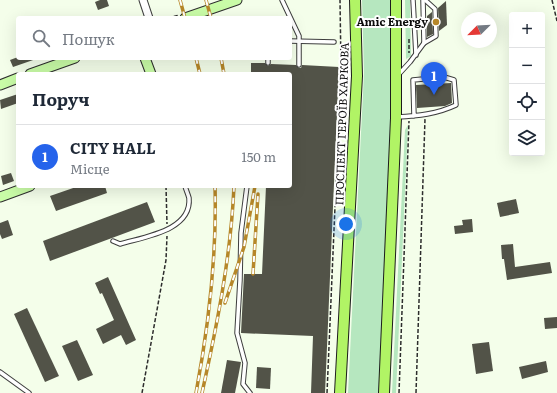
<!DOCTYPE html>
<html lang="uk">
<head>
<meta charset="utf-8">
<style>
	:root { --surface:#fff; --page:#f6f6f7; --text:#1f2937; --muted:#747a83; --line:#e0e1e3; --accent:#2563eb }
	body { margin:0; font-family:Literata,serif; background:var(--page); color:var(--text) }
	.controls { position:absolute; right:12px; top:12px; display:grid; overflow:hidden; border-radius:4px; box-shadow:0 4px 16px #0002 }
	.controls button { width:36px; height:36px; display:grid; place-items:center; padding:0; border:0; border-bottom:1px solid var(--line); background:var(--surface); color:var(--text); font:20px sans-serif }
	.compass { position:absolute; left:461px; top:12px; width:36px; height:36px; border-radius:50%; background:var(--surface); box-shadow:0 4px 16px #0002; rotate:246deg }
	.you { position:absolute; left:346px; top:224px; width:14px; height:14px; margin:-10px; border:3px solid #fff; border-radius:50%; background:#1a73e8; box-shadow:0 0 0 6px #1a73e833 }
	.badge { display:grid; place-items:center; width:26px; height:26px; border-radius:50%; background:var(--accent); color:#fff; font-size:13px; font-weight:700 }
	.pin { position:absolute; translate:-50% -33px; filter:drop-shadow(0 1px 2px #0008) }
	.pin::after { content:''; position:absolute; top:21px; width:14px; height:12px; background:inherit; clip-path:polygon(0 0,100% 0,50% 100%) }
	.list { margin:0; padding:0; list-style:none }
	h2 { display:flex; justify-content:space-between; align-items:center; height:52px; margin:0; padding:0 16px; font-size:17px }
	h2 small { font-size:13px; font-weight:400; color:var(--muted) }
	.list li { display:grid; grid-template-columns:26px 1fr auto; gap:12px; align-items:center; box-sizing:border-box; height:64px; padding:0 16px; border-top:1px solid var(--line) }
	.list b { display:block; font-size:15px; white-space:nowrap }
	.list p { margin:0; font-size:13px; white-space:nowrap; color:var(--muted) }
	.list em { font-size:13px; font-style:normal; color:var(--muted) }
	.icon { flex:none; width:22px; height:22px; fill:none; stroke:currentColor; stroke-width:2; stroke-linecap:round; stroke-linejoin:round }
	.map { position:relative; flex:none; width:557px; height:393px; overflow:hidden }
	.search { position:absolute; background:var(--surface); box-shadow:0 4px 16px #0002; left:16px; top:16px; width:276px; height:44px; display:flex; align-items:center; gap:10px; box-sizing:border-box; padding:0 14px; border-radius:4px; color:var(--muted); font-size:15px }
	.panel { position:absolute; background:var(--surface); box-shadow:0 4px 16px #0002; left:16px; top:72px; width:276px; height:116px; border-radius:4px }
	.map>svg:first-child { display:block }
</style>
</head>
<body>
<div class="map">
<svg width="557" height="393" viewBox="0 0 557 393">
	<rect width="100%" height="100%" fill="#f4feea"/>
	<g fill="#b6e7bf">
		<polygon points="362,0 391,0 393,71 391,141 379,393 348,393 364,73"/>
		<polygon points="405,0 410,0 411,56 406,59"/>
		<polygon points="408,125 396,393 392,393 405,130"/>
	</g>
	<g fill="#525348">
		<polygon points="100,0 107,0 109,6 98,10 95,2"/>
		<polygon points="446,1 447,25 439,31 438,8"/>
		<polygon points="432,12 433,34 427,37 427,16"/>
		<polygon points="18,57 18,58 36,59 13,67 10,60"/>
		<polygon points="251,63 265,63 268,66 271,64 296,65 299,68 301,68 302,65 339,67 325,393 311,393 313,336 241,333 244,274 262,274 266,186 290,186 290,74 251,74"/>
		<polygon points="451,83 452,103 445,106 417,108 416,85"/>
		<polygon points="18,94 18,103 1,109 0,100"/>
		<polygon points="11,173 14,181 3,185 1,176"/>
		<polygon points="79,186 105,186 107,193 56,211 50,196"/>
		<polygon points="516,199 519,213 500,217 497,203"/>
		<polygon points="147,202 155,222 50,261 43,241"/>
		<polygon points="472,219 473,232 455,234 454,226 463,225 462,220"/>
		<polygon points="8,220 13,235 2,239 0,234 0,223"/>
		<polygon points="513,244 515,267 550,262 552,273 507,280 504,259 502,259 501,245"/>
		<polygon points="108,277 136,340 126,345 121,335 103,344 96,329 114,320 102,293 100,294 95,283"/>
		<polygon points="27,308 59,376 45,382 14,314"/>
		<polygon points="557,317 557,328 545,329 544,318"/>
		<polygon points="77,340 93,375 78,381 62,346"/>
		<polygon points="489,342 493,371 476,374 472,344"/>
		<polygon points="227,360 241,362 235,393 221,393"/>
		<polygon points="546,361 548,372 522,379 519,367"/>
		<polygon points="257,367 271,368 270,389 256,388"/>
	</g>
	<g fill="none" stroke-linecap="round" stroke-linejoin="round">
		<defs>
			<g id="lane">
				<polyline points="282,0 299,36 299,65"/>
				<polyline points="413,0 416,55"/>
				<polyline points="290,41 334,42"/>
				<polyline points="424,43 436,36 435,9 425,0"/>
				<polyline points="268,63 268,58"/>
				<polyline points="399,74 410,62 424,43 423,0"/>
				<path d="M 397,117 C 418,116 437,114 456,105 L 454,80 L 444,77 L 413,80 L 414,116"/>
				<polyline points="247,186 241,233 240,280 237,333 245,363 243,384 250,393"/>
				<path d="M 113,241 L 120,244 C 143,237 192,231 189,198 C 188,194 186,190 185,186"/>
				<polyline points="0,372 29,393"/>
			</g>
			<polyline id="street" points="143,0 149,18"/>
			<g id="secondary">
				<polyline points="185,18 237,0"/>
				<polyline points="145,58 151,74"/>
				<polyline points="30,74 75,58"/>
				<polyline points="0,85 18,78"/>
				<polyline points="0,197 30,186"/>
			</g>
			<g id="primary">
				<polyline points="340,393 357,76 355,0"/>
				<polyline points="384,393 396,118 396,0"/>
			</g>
		</defs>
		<use href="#lane" stroke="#3e3e3e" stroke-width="5.5"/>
		<use href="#street" stroke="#3e3e3e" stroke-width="9"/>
		<use href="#secondary" stroke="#2d2d2d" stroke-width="11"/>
		<use href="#primary" stroke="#1c1c1c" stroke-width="12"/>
		<g stroke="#2d2d2d" stroke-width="1.5" stroke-dasharray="4 2" stroke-linecap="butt">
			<polyline points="552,0 557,21"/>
			<polyline points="168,18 179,15"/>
			<polyline points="409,39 409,53"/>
			<polyline points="166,186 167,224"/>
			<polyline points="142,393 166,260 167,236"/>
			<polyline points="327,393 341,67 340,0"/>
			<polyline points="399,393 409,121"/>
			<polyline points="416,393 425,119"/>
		</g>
		<use href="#lane" stroke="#fff" stroke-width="3.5"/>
		<use href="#street" stroke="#fff" stroke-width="7"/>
		<use href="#secondary" stroke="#c9fca7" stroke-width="9"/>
		<use href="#primary" stroke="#b1f465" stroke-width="10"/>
		<defs>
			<g id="rail">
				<polyline points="180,0 185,18"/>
				<polyline points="206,0 211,18"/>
				<polyline points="196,58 200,74"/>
				<polyline points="221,58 224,74"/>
				<polyline points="253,274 258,194"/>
				<polyline points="225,303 244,247 255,186"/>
				<path d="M 196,393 C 209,324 217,256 215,186"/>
				<path d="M 202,393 C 217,325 231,256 234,186"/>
			</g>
		</defs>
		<use href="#rail" stroke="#b68729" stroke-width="3.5"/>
		<use href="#rail" stroke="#fff" stroke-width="2" stroke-dasharray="6" stroke-linecap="butt"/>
	</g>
	<circle fill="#b68729" stroke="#fff" stroke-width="1.5" cx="436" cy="22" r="4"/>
	<g text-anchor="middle" stroke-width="4" stroke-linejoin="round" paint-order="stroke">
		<g font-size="11" font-weight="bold" fill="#0b0b0b" stroke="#fff" text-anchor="end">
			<text x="428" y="26">Amic Energy</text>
		</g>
		<g font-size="11" fill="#0b0b0b" stroke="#fff">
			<text transform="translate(342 124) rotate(-88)" y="4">ПРОСПЕКТ ГЕРОЇВ ХАРКОВА</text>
		</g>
	</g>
</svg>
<div class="controls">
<button>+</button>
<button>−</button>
<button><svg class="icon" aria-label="locate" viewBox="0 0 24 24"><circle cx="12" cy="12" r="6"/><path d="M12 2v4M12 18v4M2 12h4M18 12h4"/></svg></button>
<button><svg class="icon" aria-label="layers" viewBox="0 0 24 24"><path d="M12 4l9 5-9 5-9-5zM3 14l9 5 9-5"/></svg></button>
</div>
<svg class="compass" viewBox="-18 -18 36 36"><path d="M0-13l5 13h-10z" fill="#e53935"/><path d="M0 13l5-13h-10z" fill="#747a83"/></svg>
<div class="you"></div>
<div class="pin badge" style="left:434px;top:95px">1</div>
<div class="search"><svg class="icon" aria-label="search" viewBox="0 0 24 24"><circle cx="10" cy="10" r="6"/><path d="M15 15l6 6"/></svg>Пошук</div>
<section class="panel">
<h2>Поруч<small></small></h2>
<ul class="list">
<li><span class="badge">1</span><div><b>CITY HALL</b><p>Місце</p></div><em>150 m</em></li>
</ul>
</section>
</div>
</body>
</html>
